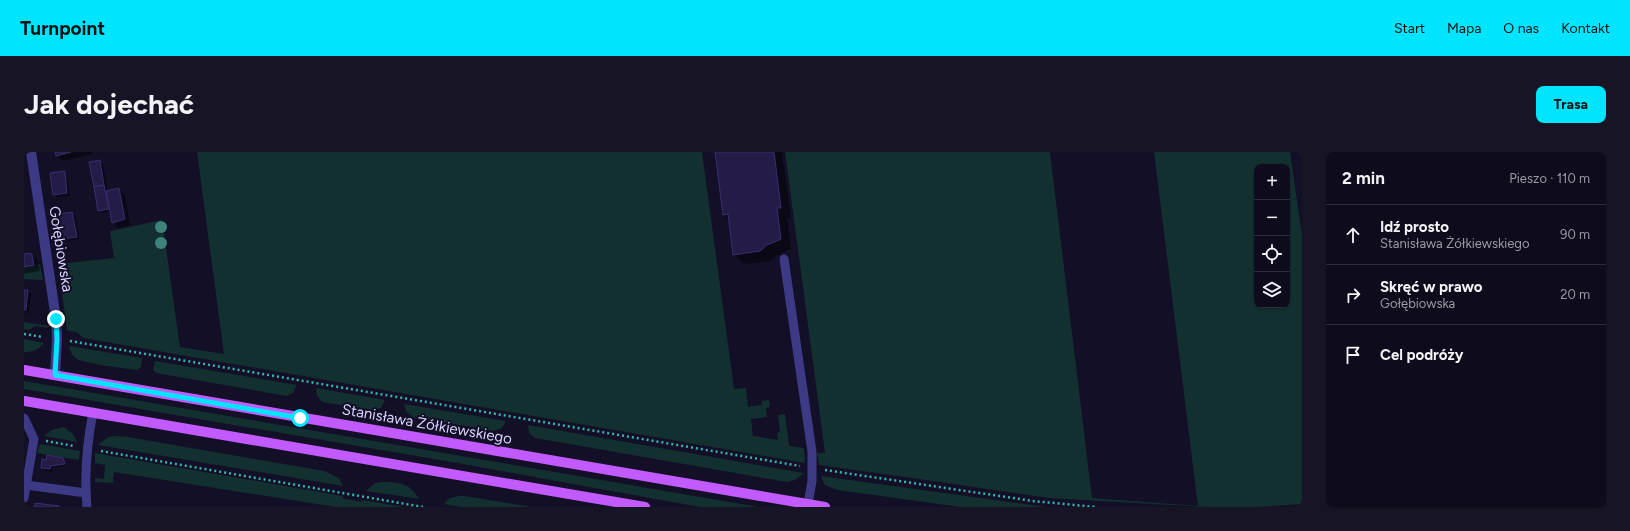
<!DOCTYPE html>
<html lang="pl">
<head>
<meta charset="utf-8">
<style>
	:root { --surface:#0e0b1c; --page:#171425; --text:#f1f3f6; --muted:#9b9ba3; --line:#2e2b3b; --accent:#00e5ff }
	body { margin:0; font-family:Figtree,sans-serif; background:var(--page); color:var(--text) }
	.controls { position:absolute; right:12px; top:12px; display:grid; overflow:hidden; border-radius:8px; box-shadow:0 1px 3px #0004 }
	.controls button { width:36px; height:36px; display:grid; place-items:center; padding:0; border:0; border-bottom:1px solid var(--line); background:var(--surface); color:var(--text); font:20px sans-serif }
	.stop { position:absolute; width:12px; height:12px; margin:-9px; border:3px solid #00e5ff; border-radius:50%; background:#fff }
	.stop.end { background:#00e5ff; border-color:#fff; box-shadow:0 1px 4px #0008 }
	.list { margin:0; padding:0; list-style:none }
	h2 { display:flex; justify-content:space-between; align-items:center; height:52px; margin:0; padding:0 16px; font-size:17px }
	h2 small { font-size:13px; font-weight:400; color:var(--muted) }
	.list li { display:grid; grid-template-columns:26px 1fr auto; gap:12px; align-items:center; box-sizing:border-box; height:60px; padding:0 16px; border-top:1px solid var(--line) }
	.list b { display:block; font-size:15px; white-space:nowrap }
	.list p { margin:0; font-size:13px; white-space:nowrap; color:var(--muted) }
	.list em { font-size:13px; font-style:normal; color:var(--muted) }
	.icon { flex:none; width:22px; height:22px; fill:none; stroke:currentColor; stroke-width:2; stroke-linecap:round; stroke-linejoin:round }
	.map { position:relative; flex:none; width:1278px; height:355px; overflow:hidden; border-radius:8px }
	header { display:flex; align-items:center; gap:24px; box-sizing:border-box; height:56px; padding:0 20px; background:var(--accent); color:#111 }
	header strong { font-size:19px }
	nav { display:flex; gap:22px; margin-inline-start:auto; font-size:14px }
	.intro { display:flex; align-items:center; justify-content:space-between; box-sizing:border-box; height:96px; padding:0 24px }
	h1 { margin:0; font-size:28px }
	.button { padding:10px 18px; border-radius:8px; background:var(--accent); color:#111; font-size:14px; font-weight:700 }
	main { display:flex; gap:24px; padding:0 24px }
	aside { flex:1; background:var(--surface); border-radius:8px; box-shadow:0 1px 3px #0004 }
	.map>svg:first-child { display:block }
</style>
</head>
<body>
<header>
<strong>Turnpoint</strong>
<nav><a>Start</a><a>Mapa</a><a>O nas</a><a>Kontakt</a></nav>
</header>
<div class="intro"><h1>Jak dojechać</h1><a class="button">Trasa</a></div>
<main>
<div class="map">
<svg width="1278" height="355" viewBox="0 0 1278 355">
	<rect width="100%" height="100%" fill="#130f26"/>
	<g fill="#12302f" fill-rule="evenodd">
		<polygon points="173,0 678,0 710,237 722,236 724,255 738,253 737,249 745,248 746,255 742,256 743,265 727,267 729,284 754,288 753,281 756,280 754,263 761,262 765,294 780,296 781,311 59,186 54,181 43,178 34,112 90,106 86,79 138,68 156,195 200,202"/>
		<path d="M 761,0 L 1026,0 L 1068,346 L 1174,354 L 1130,0 L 1266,0 L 1278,83 L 1278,352 L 1235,355 L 1181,355 L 1025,346 L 909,329 L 795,313 L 793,301 L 801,301 ZM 1233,15 L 1263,15 L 1263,153 L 1233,153 Z"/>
		<polygon points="16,112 19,128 0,127 0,115"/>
		<polygon points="0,170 25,174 24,176 11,174 5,178 0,177"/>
		<path d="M 0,187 L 20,191 C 14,198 9,200 0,200 Z"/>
		<path d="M 45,194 L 118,206 L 117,215 L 113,218 C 99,216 63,212 53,207 C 48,204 46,199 45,194 Z"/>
		<polygon points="131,209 273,233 269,241 263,244 132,221 129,218"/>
		<polygon points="0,229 735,355 676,355 433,311 0,237"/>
		<polygon points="292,236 361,248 357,256 349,258 298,250 293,244"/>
		<polygon points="380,252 482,269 478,276 470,279 389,265 382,259"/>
		<polygon points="504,273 780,321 771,328 763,330 511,286 505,281"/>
		<polygon points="40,275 49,282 53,290 20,284 28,278"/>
		<polygon points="89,284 104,285 300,319 315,326 319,334 74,293 84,285"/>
		<polygon points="16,292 56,299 55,308 13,301"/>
		<polygon points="71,301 319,344 318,346 337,350 338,348 381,355 312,355 90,320 89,331 71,330 71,326 80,327 81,313 71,311"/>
		<polygon points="797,324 1022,355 937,355 813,338 801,333"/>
		<path d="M 358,330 C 375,330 386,331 395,347 L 342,339 L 351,331 Z"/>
		<polygon points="435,344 441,344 507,355 438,355 420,352 426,346"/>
	</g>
	<g fill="#0007">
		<polygon points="32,0 68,0 68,2 39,9 33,4"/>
		<polygon points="692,0 758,0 767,66 763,66 767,97 753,103 746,109 720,112 710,102 705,68 700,63"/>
		<polygon points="76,10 79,12 84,40 95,37 101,43 106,73 94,76 88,70 86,59 78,61 75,58"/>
		<polygon points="40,20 43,23 46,44 33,45 30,42"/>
		<polygon points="48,61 51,64 55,87 43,89 40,86"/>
		<polygon points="0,103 8,103 14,109 16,119 0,122"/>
		<polygon points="0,139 4,139 7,142 5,161 0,160"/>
		<polygon points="38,307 43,314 29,316 28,320 20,318 18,316 22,309"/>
	</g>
	<g fill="#241b47" stroke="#3b2d73">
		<polygon points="31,0 47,0 32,4"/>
		<polygon points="691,0 750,0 757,56 753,56 757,87 743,93 736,99 709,103 704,62 699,63"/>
		<polygon points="76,8 80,33 70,35 65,10"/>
		<polygon points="41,19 43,41 29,43 26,21"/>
		<polygon points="80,33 85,57 74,59 70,35"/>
		<polygon points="95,36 101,67 88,71 82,39"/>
		<polygon points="48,60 53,85 39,87 35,62"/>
		<polygon points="5,101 6,102 8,102 10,113 0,115 0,102"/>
		<polygon points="0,138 4,138 2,158 0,158"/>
		<polygon points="23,303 39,306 41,312 27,314 26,317 17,316 18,307 22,308"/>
		<polygon points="11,351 35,354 35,355 10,355"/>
	</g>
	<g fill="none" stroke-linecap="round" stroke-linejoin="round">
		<g stroke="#2fb8b0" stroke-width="2.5" stroke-dasharray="2 3" stroke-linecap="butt">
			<polyline points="0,182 19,185"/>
			<polyline points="46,189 776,314"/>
			<polyline points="22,289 50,294"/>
			<polyline points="77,299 399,355"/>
			<polyline points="801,318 1009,349 1072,355"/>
		</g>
		<g stroke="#3d3a85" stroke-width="9">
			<polyline points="760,107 788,300 788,329 784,352"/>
			<polyline points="0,266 10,287 0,346"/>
			<polyline points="2,333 62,341"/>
			<path d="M 63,355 C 60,323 63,291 69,260"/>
		</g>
		<polyline stroke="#3d3a85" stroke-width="10" points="7,0 32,167 33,187 31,223"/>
		<g stroke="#c25bff" stroke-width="10">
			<polyline points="0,218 801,355"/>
			<polyline points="0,249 621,355"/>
		</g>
	</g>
	<g fill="#3d827b">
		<circle cx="137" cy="75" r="6"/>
		<circle cx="137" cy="91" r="6"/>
	</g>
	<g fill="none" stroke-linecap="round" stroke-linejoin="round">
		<polyline stroke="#00e5ff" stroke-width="5" points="32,167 33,187 31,223 276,266"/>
	</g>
	<g text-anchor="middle" stroke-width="4" stroke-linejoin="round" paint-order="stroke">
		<g font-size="15" fill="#d9d4ff" stroke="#130f26">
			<text transform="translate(37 97) rotate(81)" y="5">Gołębiowska</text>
			<text transform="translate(403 272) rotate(10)" y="5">Stanisława Żółkiewskiego</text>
		</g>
	</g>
</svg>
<div class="controls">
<button>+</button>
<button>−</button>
<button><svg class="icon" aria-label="locate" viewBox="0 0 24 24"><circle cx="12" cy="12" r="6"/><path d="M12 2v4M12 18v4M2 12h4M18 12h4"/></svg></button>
<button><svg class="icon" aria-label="layers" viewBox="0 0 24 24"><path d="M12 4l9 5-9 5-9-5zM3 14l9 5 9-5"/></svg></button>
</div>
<div class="stop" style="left:276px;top:266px"></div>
<div class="stop end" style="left:32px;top:167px"></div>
</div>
<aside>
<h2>2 min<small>Pieszo · 110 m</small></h2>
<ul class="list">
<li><svg class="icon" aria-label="ahead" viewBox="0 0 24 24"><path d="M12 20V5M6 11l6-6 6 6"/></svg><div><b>Idź prosto</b><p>Stanisława Żółkiewskiego</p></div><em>90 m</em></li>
<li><svg class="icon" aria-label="right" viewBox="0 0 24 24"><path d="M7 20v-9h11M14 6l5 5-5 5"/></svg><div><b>Skręć w prawo</b><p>Gołębiowska</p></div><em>20 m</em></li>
<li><svg class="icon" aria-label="arrive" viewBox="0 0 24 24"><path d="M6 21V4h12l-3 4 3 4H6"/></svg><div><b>Cel podróży</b></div></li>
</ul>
</aside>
</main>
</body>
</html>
